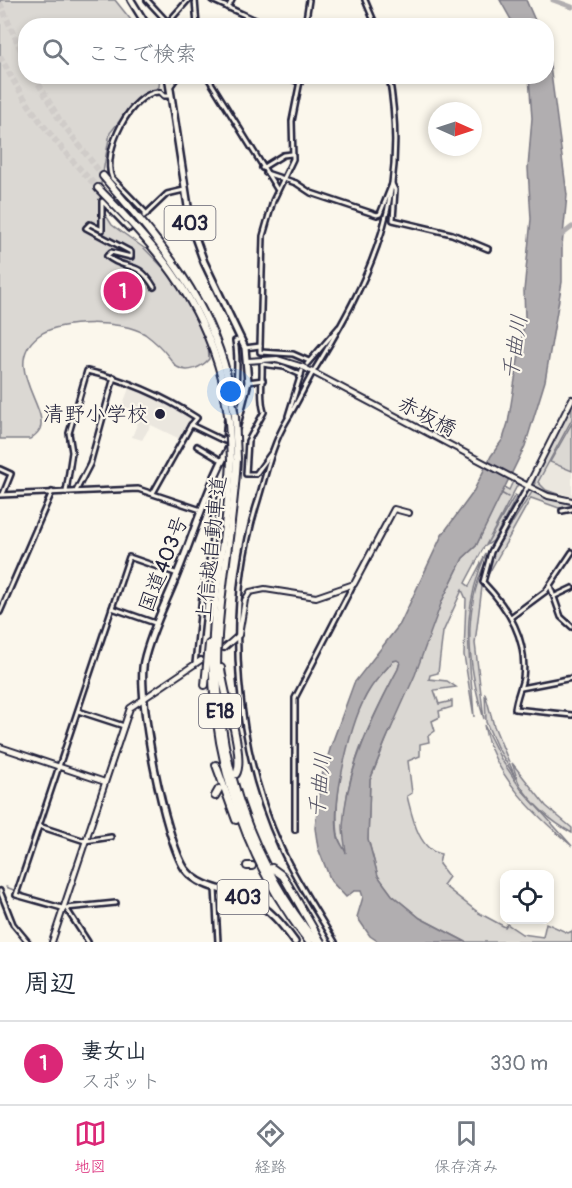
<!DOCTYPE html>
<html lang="ja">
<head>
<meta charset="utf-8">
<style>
	:root { --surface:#fff; --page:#f6f6f7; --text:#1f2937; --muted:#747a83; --line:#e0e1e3; --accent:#db2777 }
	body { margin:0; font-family:Pangolin,"Klee One",sans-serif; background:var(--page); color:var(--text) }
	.controls { position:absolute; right:18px; bottom:18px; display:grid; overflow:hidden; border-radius:12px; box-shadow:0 3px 9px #0003 }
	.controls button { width:54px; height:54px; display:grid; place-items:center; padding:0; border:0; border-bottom:2px solid var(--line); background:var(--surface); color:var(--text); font:30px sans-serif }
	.compass { position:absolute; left:428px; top:102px; width:54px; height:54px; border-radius:50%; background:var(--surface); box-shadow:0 3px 9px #0003; rotate:93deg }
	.you { position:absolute; left:231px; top:392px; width:21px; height:21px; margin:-15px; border:4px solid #fff; border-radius:50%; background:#1a73e8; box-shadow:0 0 0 9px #1a73e833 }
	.badge { display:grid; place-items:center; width:39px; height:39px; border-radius:50%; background:var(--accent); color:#fff; font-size:20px; font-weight:700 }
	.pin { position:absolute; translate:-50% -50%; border:3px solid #fff; box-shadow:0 2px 6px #0006 }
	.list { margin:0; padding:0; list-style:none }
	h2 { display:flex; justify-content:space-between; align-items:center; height:78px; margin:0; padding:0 24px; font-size:26px }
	h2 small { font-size:20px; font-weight:400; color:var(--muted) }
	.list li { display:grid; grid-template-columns:39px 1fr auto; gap:18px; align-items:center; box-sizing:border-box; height:84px; padding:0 24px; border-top:2px solid var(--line) }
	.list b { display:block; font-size:22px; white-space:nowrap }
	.list p { margin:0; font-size:20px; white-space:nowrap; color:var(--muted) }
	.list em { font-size:20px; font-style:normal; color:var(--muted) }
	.icon { flex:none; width:33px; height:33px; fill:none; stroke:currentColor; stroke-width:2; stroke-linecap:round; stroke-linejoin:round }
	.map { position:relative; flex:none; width:572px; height:942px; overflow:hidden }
	.search { position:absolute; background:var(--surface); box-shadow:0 3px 9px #0003; left:18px; right:18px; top:18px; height:66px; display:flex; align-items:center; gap:15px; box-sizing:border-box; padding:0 21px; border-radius:24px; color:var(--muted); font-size:22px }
	.sheet { height:162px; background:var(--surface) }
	nav { display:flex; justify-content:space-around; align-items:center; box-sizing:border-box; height:84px; border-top:2px solid var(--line); background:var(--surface); font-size:16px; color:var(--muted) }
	nav a { display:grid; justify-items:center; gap:3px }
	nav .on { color:var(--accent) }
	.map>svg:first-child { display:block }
</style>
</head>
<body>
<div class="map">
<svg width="572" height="942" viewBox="0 0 572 942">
	<rect width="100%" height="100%" fill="#fbf7ec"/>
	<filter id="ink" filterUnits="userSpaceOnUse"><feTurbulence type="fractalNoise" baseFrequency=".0167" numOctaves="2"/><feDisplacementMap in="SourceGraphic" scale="12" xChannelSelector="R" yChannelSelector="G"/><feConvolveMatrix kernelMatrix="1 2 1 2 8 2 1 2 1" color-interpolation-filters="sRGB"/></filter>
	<g filter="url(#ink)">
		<g fill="#ebe7df">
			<polygon points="130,386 171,402 195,418 182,440 151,425 142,440 132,437 140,417 121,409"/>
			<polygon points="572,418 572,496 547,490 539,481"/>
		</g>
		<g fill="#dbd8d3" stroke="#7e7d87" stroke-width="1.5">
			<path d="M 0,0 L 115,0 L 135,25 L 26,26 L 26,76 L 160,77 L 159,87 L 132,105 L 110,133 L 100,189 L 101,208 L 112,225 L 144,248 L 174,279 L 199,322 L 208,344 L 209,359 C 202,367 188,374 177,367 C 173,364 171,359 168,356 C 162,348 153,340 145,334 C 123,320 60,319 38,336 C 1,365 49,408 40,429 C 38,433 33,437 30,439 L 0,439 Z"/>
			<path d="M 572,406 L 572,419 L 538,482 L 546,490 L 572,499 L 535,488 C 531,467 562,426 572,406 Z"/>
			<polygon points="572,423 572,471 550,462"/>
			<path d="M 513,481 L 518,484 L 486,545 L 515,495 L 517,496 L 493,541 L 484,547 L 465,583 L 469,586 L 486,553 C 459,617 470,652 474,717 L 464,655 L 466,599 L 462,590 L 443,632 L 438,673 L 430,675 L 429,679 L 447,681 L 456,687 L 434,690 L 439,704 L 452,701 L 452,707 L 439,711 L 440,717 L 432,721 L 435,731 L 428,736 L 429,742 L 420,744 L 420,756 L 408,761 L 412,793 L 407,796 C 412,815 418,850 441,854 L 439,864 L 449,877 L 443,885 L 479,913 L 505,927 L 507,924 L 522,934 L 543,937 L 546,923 L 568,933 L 572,931 L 572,942 L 466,942 L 420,918 L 392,895 L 378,876 L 368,839 L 370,780 L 442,601 L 463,558 L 476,546 L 504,487 L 509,490 Z"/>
			<polygon points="532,492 572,503 572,507 559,508 531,498 484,582 493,553"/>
			<path d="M 485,563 L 475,643 L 484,719 C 468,667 462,614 485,563 Z"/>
			<path d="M 397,660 L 400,662 L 398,669 C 368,724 334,792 347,856 C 344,849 339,842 338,835 C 333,794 348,724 369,690 C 376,679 386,670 393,661 Z"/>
			<polygon points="485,693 494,726 516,779 497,747 486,722"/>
			<path d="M 484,725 L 501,759 L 521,789 L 572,846 C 536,816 492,774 484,725 Z"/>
			<path d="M 512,763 L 546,806 L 572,828 L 572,833 C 552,822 533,805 520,785 C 516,779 515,770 512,763 Z"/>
		</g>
		<g fill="#b1aeb0" stroke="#787681" stroke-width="1.5" fill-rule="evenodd">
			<polygon points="500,0 526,0 537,25 514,25"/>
			<path d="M 547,43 L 567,195 L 562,246 L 562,282 L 545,381 L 525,446 L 476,546 L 463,558 L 442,601 L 415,675 L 385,742 L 370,780 L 369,813 L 368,839 L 378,876 L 392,895 L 420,918 L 466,942 L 379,942 L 370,936 L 357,917 L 363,897 L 361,891 L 354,891 L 346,897 L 331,881 L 318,848 L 315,828 L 321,779 L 331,746 L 354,683 L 400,624 L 442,535 L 472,494 L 491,456 L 503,439 L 508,423 L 525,317 L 524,291 L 531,219 L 528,168 L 532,118 L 529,77 L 546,76 ZM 397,660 L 400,662 L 398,669 C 373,716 346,771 343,826 C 343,835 345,844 346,853 C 344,848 339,842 338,837 C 331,803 351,718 370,689 C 376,679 386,670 393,661 Z"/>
		</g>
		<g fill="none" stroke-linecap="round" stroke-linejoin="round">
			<g stroke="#787681" stroke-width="1.5">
				<polyline points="501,493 508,497"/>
				<polyline points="6,887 29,896"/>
			</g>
			<g stroke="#b1aeb0" stroke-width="5">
				<polyline points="553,0 572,7"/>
				<polyline points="559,237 572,227"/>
			</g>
			<g stroke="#d0ccc9" stroke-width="6" stroke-dasharray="6 3" stroke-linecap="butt">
				<polyline points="0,3 26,62"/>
				<path d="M 0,56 C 26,107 58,147 98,188"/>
				<polyline points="34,76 59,119 103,176"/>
			</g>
			<defs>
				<g id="minor">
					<polyline points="147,0 171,26"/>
					<polyline points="195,0 197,26"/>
					<polyline points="212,0 268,26"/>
					<polyline points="365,0 376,26"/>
					<polyline points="228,8 232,0"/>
					<polyline points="165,26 188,0"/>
					<polyline points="276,26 305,20"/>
					<polyline points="305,26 309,0"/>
					<polyline points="207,76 277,189"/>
					<polyline points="286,76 300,83"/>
					<polyline points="301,76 292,121 293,159 273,201 263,236 260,346 260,352 293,354 309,361"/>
					<polyline points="170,87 178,76"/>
					<polyline points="262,168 283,155 292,154"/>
					<polyline points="266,173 296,183 311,193 377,215 380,214 392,184 395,190 393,220 452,234 488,249"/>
					<path d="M 147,214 L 112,178 C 101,153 131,91 160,92 L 164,96 L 171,96"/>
					<polyline points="144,216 167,194 184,190"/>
					<path d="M 129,229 L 102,201 L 102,230 L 90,224 L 86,228 L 131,252 L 131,257 L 111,252 L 107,256 C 125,272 137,258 154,287"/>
					<polyline points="245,348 260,346"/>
					<polyline points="307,364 339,327"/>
					<polyline points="248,382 263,380"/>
					<path d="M 234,412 L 237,406 C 234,384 240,363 235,341 L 241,339"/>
					<polyline points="288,416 302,371"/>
					<polyline points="225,441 227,418"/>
					<polyline points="197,446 222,461"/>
					<path d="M 272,452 L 256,474 L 246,474 L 248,441 L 264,412 C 259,397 263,381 262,364 L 284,367 L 301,375"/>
					<polyline points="0,469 11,474 3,494"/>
					<path d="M 528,486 L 491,552 L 483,582 C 509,609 528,640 523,678 C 521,688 516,698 515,709 L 572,715"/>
					<polyline points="76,491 90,464 114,377"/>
					<path d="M 66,492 L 72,452 L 69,433 L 87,371 C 127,380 163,396 197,418 L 191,425"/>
					<polyline points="153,493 191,425 222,440 231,441"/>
					<polyline points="0,495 138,489 201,510"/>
					<polyline points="562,511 572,509"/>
					<polyline points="550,586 561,617 572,627"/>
					<polyline points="555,596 572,588"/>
					<polyline points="112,608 155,623"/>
					<polyline points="0,612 52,492"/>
					<polyline points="511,617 546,591 572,552"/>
					<polyline points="195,664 202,596 211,551 216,478"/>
					<polyline points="521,688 572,678"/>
					<polyline points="78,711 124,726"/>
					<polyline points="39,826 85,841 111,837"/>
					<polyline points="295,830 295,698 353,585"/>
					<polyline points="215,888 218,942"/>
					<polyline points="0,891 13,924 28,942"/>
					<polyline points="62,908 16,895 129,557 178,574"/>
					<polyline points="66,908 116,903"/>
					<polyline points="66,908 88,942"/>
					<path d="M 335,942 C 317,912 297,882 282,850 C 235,749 224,614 256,507 C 265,479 271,446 287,420 C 296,405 304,388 313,372 C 374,273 410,196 389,76"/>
				</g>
				<g id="tertiary">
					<polyline points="528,486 548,496 572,501"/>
					<polyline points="224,648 239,635 245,600 250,592 265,589 316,597 354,584 394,509 409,513"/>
					<polyline points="0,747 105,782"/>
					<polyline points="52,942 130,708 201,660"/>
				</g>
				<polyline id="secondary" points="247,361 277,359 303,367 528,486 572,399"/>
				<g id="trunk">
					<polyline points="131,0 147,26"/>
					<polyline points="168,76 191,226 204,262 245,348 248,382 236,429"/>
					<path d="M 230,446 C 208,486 195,530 178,572 C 167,601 151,630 144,661 C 136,695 165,840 185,869 C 200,889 229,890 250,899 C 270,909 282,924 295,942"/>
				</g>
				<g id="motorway">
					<path d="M 103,176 C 157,240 205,291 227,375"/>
					<path d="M 98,188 C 156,247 200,296 222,378"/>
					<path d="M 237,458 C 234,518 222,576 218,636 C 211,745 247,857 316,942"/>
					<path d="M 231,460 C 229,513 218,565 214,618 C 205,736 237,849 309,942"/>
					<path d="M 221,668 C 223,692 246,758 236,774"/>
					<polyline points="205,685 209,644"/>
					<polyline points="216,765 236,820"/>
					<polyline points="215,796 219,789"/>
					<polyline points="247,866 252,866"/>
					<polyline points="272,868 283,876 321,942"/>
				</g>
			</defs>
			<use href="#minor" stroke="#22223b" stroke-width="8"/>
			<use href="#tertiary" stroke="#22223b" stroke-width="8"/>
			<use href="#secondary" stroke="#22223b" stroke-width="8"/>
			<use href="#trunk" stroke="#22223b" stroke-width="10"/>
			<use href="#motorway" stroke="#22223b" stroke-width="10"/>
			<use href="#minor" stroke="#fbf7ec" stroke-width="3"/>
			<use href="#tertiary" stroke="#fbf7ec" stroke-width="4"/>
			<use href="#secondary" stroke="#fbf7ec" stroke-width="4"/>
			<use href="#trunk" stroke="#fbf7ec" stroke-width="5"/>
			<use href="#motorway" stroke="#fbf7ec" stroke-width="6"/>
			<defs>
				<g id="motorway-bridge">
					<polyline points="227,375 235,416 237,458"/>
					<polyline points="222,378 229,421 231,460"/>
				</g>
			</defs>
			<use href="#motorway-bridge" stroke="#22223b" stroke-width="10" stroke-linecap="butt"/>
			<use href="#motorway-bridge" stroke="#fbf7ec" stroke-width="6"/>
		</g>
	</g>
	<circle fill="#22223b" stroke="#fbf7ec" stroke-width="2" cx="160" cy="414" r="6"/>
	<g text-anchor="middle" stroke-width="4.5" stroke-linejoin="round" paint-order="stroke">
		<g fill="#fbf7ec" stroke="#636270" stroke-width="1.5">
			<rect x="164.5" y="206" width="51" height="34" rx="4.5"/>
			<rect x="199" y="694" width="42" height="34" rx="4.5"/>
			<rect x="217.5" y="880" width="51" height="34" rx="4.5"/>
		</g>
		<g font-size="20" font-weight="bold" fill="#22223b">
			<text x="190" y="230">403</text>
			<text x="220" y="718">E18</text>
			<text x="243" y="904">403</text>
		</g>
		<g font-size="21" fill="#22223b" stroke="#fbf7ec" text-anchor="end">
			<text x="148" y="421">清野小学校</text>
		</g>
		<g font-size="21" fill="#22223b" stroke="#fbf7ec">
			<text transform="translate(427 416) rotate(28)" y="7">赤坂橋</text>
			<text transform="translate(211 549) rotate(-84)" y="7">上信越自動車道</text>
			<text transform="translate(163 564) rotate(-69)" y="7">国道403号</text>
		</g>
		<g font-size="22" font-style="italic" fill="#545364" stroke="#fbf7ec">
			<text transform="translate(514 347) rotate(-81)" y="8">千曲川</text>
			<text transform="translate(319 785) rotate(-84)" y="8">千曲川</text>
		</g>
	</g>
</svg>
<div class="controls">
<button><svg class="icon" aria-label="locate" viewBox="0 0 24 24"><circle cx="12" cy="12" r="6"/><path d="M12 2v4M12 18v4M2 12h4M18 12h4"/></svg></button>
</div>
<svg class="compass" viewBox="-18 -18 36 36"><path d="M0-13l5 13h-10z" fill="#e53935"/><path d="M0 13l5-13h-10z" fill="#747a83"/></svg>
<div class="you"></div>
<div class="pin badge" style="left:123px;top:291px">1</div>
<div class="search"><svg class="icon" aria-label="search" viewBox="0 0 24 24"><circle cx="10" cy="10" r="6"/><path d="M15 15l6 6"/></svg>ここで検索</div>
</div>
<section class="sheet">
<h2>周辺<small></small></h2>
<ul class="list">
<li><span class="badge">1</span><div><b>妻女山</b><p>スポット</p></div><em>330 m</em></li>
</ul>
</section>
<nav>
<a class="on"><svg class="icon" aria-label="map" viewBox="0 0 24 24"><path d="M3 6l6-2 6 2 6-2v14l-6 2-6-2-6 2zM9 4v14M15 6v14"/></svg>地図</a>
<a><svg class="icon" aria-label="directions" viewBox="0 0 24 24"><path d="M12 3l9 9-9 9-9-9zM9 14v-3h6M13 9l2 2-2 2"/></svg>経路</a>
<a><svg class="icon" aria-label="saved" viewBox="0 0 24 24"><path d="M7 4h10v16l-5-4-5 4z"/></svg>保存済み</a>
</nav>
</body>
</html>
